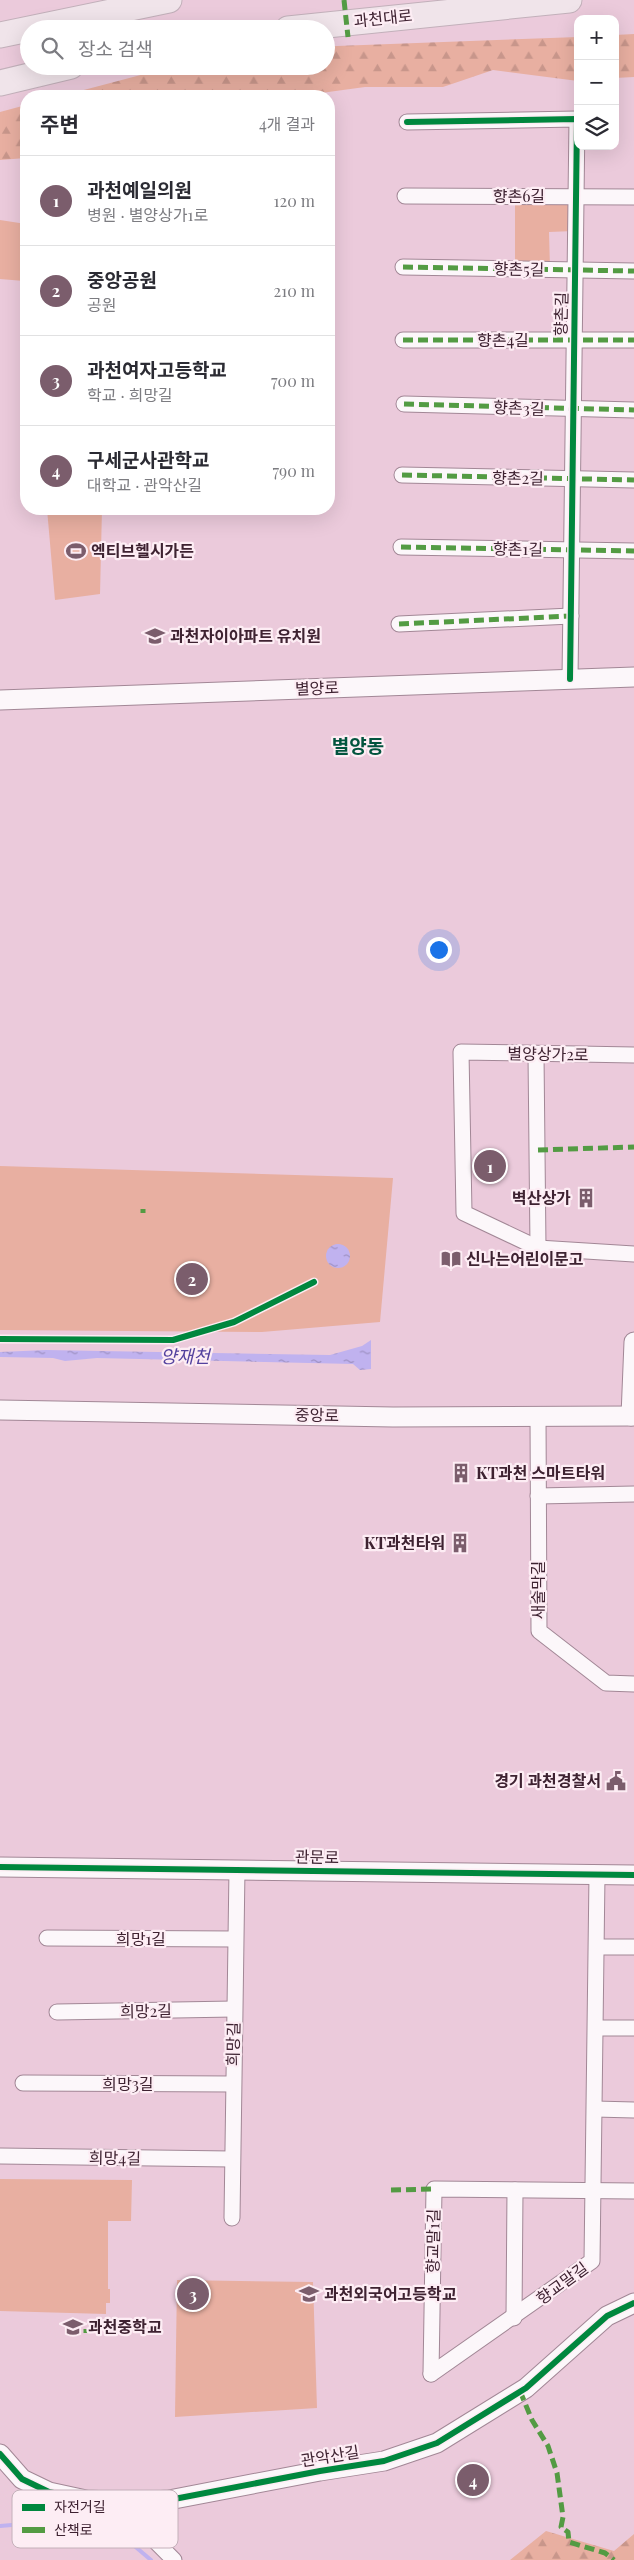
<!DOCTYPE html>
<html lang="ko">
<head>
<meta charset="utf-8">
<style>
	:root { --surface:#fff; --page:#f7f7f7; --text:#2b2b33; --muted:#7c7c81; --line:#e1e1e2; --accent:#7b5d6c }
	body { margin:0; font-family:"Playfair Display","Noto Sans KR",serif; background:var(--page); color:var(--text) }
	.controls { position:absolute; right:15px; top:15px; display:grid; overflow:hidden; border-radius:10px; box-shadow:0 5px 20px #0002 }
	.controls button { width:45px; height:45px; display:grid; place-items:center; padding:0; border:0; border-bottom:1px solid var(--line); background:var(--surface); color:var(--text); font:25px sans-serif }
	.you { position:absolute; left:438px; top:949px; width:18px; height:18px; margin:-12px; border:4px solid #fff; border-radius:50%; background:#1a73e8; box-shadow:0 0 0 8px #1a73e833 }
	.badge { display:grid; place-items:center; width:32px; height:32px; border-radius:50%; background:var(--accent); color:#fff; font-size:16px; font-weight:700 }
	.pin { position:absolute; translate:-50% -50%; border:2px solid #fff; box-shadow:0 1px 5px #0006 }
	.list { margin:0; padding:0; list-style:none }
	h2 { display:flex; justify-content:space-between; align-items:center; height:65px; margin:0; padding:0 20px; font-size:21px }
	h2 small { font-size:16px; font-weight:400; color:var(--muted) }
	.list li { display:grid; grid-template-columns:32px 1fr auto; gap:15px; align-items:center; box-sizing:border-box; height:90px; padding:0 20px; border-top:1px solid var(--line) }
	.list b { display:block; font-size:19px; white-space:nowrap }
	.list p { margin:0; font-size:16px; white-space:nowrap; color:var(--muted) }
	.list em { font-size:16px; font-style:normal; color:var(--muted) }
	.icon { flex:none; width:28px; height:28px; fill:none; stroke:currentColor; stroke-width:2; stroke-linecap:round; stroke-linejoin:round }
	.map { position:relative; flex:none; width:634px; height:2560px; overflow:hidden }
	.search { position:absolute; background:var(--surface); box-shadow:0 5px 20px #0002; left:20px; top:20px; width:315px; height:55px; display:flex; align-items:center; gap:12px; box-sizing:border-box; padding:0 18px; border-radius:28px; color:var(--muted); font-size:19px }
	.panel { position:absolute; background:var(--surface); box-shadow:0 5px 20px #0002; left:20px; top:90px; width:315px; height:425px; border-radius:20px }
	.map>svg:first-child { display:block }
</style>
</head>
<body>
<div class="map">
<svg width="634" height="2560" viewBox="0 0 634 2560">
	<defs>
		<pattern id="forest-firs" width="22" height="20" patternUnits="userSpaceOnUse" patternTransform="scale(1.25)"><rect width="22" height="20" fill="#e8afa1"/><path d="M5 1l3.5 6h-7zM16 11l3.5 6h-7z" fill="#c8968b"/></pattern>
		<pattern id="water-ripples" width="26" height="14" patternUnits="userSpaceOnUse" patternTransform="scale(1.25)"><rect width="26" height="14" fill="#c0b2ef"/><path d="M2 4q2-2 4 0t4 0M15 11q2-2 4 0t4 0" fill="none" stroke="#9d90c2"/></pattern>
	</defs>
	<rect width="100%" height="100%" fill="#ebcadb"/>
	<g fill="url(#forest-firs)">
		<polygon points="634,34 634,77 615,78 615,35"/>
		<polygon points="578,37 578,81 493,70 443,87 365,87 299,96 61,96 152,72 195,66 326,66 326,47 337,46"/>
		<polygon points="26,105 26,158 0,160 0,112"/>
		<polygon points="546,2531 614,2551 634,2534 634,2560 510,2560"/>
	</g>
	<g fill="#e8afa1">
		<polygon points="574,202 574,231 549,232 550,268 515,268 515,203"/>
		<polygon points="0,220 26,224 24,281 0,279"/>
		<polygon points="47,509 102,509 100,594 55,600"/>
		<polygon points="0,1166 393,1178 380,1322 262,1332 0,1330"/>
		<polygon points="0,2179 132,2180 131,2221 108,2221 108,2289 110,2289 110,2303 106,2303 106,2314 0,2311"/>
		<polygon points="177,2280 313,2282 317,2408 175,2417"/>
	</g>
	<g fill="url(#water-ripples)">
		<circle cx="338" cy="1256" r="12"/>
		<polygon points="371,1340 371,1369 360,1370 353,1364 97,1358 65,1361 53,1358 0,1357 0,1352 46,1350 330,1355 362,1346"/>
	</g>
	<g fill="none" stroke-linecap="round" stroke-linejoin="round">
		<polyline stroke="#c0b2ef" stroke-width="4" points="0,2526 59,2521 125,2538 151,2560"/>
		<defs>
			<g id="minor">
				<polyline points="407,122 577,119 570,679"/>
				<polyline points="405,196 634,197"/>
				<polyline points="403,267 634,271"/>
				<polyline points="403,340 634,340"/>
				<polyline points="404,404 634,410"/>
				<polyline points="402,475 634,480"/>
				<polyline points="401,547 634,551"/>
				<polyline points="399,624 571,616"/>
				<polyline points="536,1054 538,1248"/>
				<polyline points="634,1055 461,1052 464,1213 538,1248 634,1254"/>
				<polyline points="538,1416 539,1631 606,1683 634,1684"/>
				<polyline points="538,1496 634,1494"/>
				<polyline points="47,1938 235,1939"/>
				<polyline points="598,1947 634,1947"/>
				<polyline points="57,2012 234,2009"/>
				<polyline points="597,2028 634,2028"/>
				<polyline points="23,2083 233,2084"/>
				<polyline points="595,2109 634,2110"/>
				<polyline points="0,2156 231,2159"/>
				<polyline points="232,2218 237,1869"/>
				<polyline points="514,2318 515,2190"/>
				<polyline points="431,2374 592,2261 597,1875"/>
				<polyline points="431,2374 434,2189 634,2191"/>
				<polyline points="144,2502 152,2538 174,2560"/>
			</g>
			<g id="tertiary">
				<polyline points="0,700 634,677"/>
				<polyline points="0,1410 393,1417 634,1416"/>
				<polyline points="631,1416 634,1342"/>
				<polyline points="0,1867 634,1875"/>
				<polyline points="0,2454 22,2479 49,2492 86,2500 137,2502 169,2500 320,2471 384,2461 437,2443 526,2388 607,2316 634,2303"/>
			</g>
			<g id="trunk">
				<polyline points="288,29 569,0"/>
				<polyline points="0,35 169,0"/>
				<polyline points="0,83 71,66"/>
			</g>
		</defs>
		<use href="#minor" stroke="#a28796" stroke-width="17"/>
		<use href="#tertiary" stroke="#a28796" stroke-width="21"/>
		<use href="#trunk" stroke="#c2b0ba" stroke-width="27"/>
		<use href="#minor" stroke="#fcf7fa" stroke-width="15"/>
		<use href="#tertiary" stroke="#fcf7fa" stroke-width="19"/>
		<use href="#trunk" stroke="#f0e4ea" stroke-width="25"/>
		<g stroke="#539b43" stroke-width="5" stroke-dasharray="10 5" stroke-linecap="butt">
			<polyline points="344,0 348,37"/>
			<polyline points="403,267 634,271"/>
			<polyline points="403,340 634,340"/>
			<polyline points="404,404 634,410"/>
			<polyline points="402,475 634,480"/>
			<polyline points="401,547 634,551"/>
			<polyline points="399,624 571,616"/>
			<polyline points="538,1150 634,1147"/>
			<polyline points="143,1209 143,1213"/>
			<polyline points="391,2190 434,2189"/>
			<polyline points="86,2333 86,2329"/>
			<polyline points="520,2391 532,2420 548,2446 557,2473 563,2517 561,2527 568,2532 569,2542 605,2553 614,2560"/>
		</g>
		<defs>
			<g id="cycleway">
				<polyline points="407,122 577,119 570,679"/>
				<polyline points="0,1339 173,1340 234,1322 314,1282"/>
				<polyline points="0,1867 634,1875"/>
				<polyline points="0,2454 22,2479 49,2492 86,2500 137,2502 169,2500 320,2471 384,2461 437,2443 526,2388 607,2316 634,2303"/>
			</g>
		</defs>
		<use href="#cycleway" stroke="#fdedf4" stroke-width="9"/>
		<use href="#cycleway" stroke="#00873e" stroke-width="6"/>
	</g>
	<defs>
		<symbol id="stadium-bare" viewBox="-9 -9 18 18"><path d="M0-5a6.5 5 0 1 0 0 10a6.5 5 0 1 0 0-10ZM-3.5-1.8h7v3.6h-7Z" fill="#7b5d6c" stroke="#fdedf4" stroke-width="2.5" paint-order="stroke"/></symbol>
		<symbol id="school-bare" viewBox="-9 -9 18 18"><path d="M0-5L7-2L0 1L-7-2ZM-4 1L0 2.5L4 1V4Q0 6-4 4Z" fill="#7b5d6c" stroke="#fdedf4" stroke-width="2.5" paint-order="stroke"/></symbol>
		<symbol id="building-bare" viewBox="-9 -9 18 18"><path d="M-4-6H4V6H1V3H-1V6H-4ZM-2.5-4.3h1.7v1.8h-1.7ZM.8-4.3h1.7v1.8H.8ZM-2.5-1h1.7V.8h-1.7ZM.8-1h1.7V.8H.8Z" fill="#7b5d6c" stroke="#fdedf4" stroke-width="2.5" paint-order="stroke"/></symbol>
		<symbol id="library-bare" viewBox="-9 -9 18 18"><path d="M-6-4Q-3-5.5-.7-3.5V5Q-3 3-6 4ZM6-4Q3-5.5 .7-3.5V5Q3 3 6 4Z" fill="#7b5d6c" stroke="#fdedf4" stroke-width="2.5" paint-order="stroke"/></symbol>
		<symbol id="civic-bare" viewBox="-9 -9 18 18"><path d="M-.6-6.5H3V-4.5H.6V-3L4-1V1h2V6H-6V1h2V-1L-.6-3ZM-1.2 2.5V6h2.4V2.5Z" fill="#7b5d6c" stroke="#fdedf4" stroke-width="2.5" paint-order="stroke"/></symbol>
	</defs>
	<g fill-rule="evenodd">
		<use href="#stadium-bare" x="62" y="537" width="28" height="28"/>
		<use href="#school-bare" x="141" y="622" width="28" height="28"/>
		<use href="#building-bare" x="572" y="1184" width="28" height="28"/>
		<use href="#library-bare" x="437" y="1245" width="28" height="28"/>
		<use href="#building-bare" x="447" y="1459" width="28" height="28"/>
		<use href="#building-bare" x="446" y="1529" width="28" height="28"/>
		<use href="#civic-bare" x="602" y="1767" width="28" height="28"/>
		<use href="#school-bare" x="295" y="2280" width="28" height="28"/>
		<use href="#school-bare" x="59" y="2313" width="28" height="28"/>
	</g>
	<g text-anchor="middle" stroke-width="4.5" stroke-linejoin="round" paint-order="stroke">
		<g font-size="16" fill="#3e2231" stroke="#fdedf4">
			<text transform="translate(383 18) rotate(-6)" y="6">과천대로</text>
			<text x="519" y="202">향촌6길</text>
			<text transform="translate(519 269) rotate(1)" y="6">향촌5길</text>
			<text transform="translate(561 314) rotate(-89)" y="6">향촌길</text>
			<text x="503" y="346">향촌4길</text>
			<text transform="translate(519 408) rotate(2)" y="6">향촌3길</text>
			<text transform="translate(518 478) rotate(1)" y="6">향촌2길</text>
			<text transform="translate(518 549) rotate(1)" y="6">향촌1길</text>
			<text transform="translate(317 688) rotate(-2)" y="6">별양로</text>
			<text transform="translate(548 1054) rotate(1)" y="6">별양상가2로</text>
			<text transform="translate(317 1415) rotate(1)" y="6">중앙로</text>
			<text transform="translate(538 1590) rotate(-90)" y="6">새술막길</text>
			<text transform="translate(317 1857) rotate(1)" y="6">관문로</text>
			<text x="141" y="1945">희망1길</text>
			<text transform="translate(146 2011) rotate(-1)" y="6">희망2길</text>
			<text transform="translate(233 2044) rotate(-89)" y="6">희망길</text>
			<text x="128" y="2090">희망3길</text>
			<text transform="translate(115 2158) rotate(1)" y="6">희망4길</text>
			<text transform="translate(433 2241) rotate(-89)" y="6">향교말1길</text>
			<text transform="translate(562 2283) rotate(-36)" y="6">향교말길</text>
			<text transform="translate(330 2456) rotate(-9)" y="6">관악산길</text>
		</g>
		<g font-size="16" font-weight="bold" fill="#3e2231" stroke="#fdedf4" text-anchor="start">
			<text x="91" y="557">엑티브헬시가든</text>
			<text x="170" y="642">과천자이아파트 유치원</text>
			<text x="571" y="1204" text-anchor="end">벽산상가</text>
			<text x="466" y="1265">신나는어린이문고</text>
			<text x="476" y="1479">KT과천 스마트타워</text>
			<text x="445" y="1549" text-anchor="end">KT과천타워</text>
			<text x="601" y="1787" text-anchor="end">경기 과천경찰서</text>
			<text x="324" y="2300">과천외국어고등학교</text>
			<text x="88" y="2333">과천중학교</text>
		</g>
		<g font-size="18" font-style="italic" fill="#53419e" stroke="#fdedf4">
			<text x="185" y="1363">양재천</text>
		</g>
		<g font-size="19" font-weight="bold" fill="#02543e" stroke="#fdedf4">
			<text x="358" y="753">별양동</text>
		</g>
	</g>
	<rect x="12" y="2490" width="166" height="58" rx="8" fill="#fdedf4" stroke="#c4b0ba" stroke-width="1"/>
	<rect x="22" y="2504" width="23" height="7" fill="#00873e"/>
	<rect x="22" y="2527" width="23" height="6" fill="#539b43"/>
	<g font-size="14" fill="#3e2231">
		<text x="54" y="2512">자전거길</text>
		<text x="54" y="2535">산책로</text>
	</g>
</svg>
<div class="controls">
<button>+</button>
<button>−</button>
<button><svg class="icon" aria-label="layers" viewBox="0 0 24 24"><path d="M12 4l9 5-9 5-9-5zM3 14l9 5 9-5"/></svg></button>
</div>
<div class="you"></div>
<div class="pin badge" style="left:490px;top:1166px">1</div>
<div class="pin badge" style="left:192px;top:1279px">2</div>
<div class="pin badge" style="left:193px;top:2294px">3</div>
<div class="pin badge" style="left:473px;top:2480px">4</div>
<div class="search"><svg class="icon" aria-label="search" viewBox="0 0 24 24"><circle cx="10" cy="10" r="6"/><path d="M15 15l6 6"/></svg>장소 검색</div>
<section class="panel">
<h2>주변<small>4개 결과</small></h2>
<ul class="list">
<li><span class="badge">1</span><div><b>과천예일의원</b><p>병원 · 별양상가1로</p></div><em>120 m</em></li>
<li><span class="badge">2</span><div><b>중앙공원</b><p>공원</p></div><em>210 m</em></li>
<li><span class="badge">3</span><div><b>과천여자고등학교</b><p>학교 · 희망길</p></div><em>700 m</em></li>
<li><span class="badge">4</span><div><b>구세군사관학교</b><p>대학교 · 관악산길</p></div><em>790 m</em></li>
</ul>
</section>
</div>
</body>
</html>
